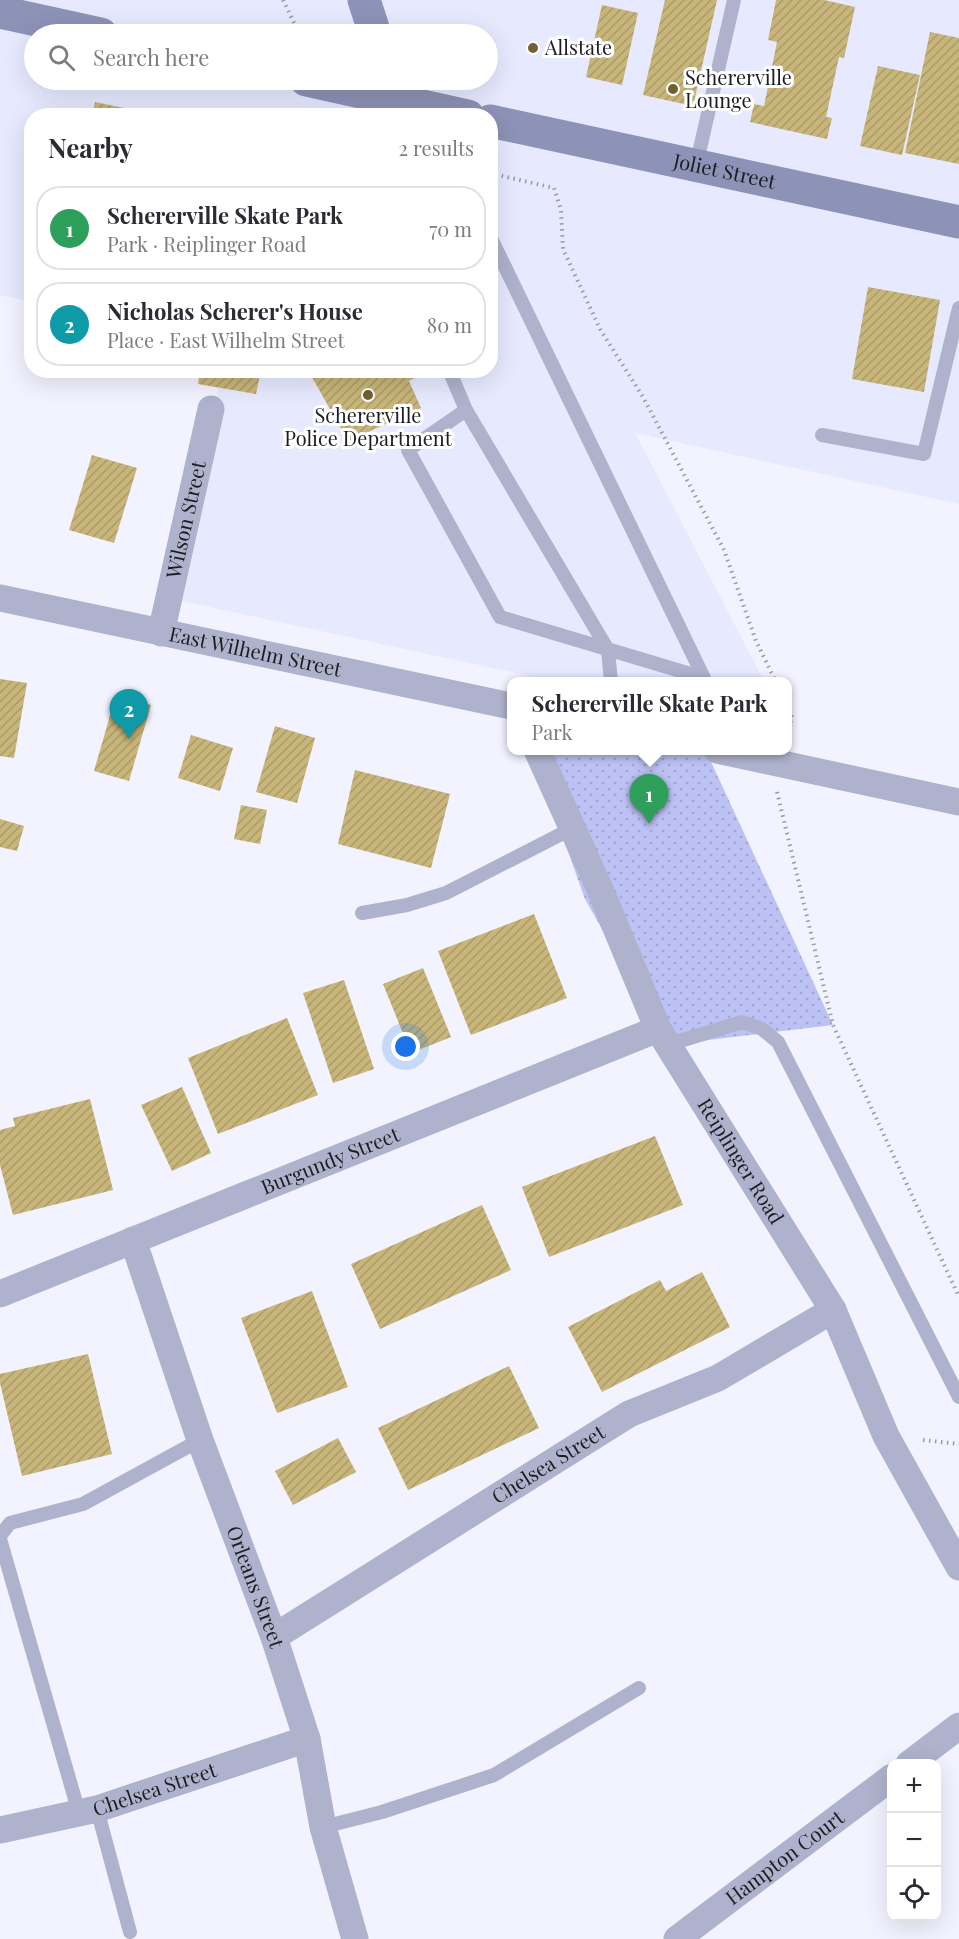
<!DOCTYPE html>
<html lang="en">
<head>
<meta charset="utf-8">
<style>
	:root { --surface:#fff; --page:#f2f2f3; --text:#2b2b33; --muted:#7c7c81; --line:#e1e1e2; --accent:#71612f }
	body { margin:0; font-family:"Playfair Display",serif; background:var(--page); color:var(--text) }
	.controls { position:absolute; right:18px; bottom:18px; display:grid; overflow:hidden; border-radius:12px; box-shadow:0 6px 24px #0002 }
	.controls button { width:54px; height:54px; display:grid; place-items:center; padding:0; border:0; border-bottom:2px solid var(--line); background:var(--surface); color:var(--text); font:30px sans-serif }
	.you { position:absolute; left:406px; top:1047px; width:21px; height:21px; margin:-15px; border:4px solid #fff; border-radius:50%; background:#1a73e8; box-shadow:0 0 0 9px #1a73e833 }
	.badge { display:grid; place-items:center; width:39px; height:39px; border-radius:50%; background:var(--accent); color:#fff; font-size:20px; font-weight:700 }
	.pin { position:absolute; translate:-50% -50px; filter:drop-shadow(0 2px 3px #0008) }
	.pin::after { content:''; position:absolute; top:32px; width:21px; height:18px; background:inherit; clip-path:polygon(0 0,100% 0,50% 100%) }
	.popup { position:absolute; left:507px; top:677px; width:285px; height:78px; box-sizing:border-box; display:grid; place-content:center; border-radius:12px; background:var(--surface); filter:drop-shadow(0 2px 4px #0005); font-size:20px; white-space:nowrap; color:var(--muted) }
	.popup b { font-size:22px; color:var(--text) }
	.popup::after { content:''; position:absolute; left:50%; top:100%; margin-left:-12px; border:12px solid transparent; border-top-color:var(--surface) }
	.list { margin:0; padding:0; list-style:none }
	h2 { display:flex; justify-content:space-between; align-items:center; height:78px; margin:0; padding:0 24px; font-size:26px }
	h2 small { font-size:20px; font-weight:400; color:var(--muted) }
	.list li { display:grid; grid-template-columns:39px 1fr auto; gap:18px; align-items:center; box-sizing:border-box; height:84px; margin:0 12px 12px; padding:0 12px; border:2px solid var(--line); border-radius:24px }
	.list b { display:block; font-size:22px; white-space:nowrap }
	.list p { margin:0; font-size:20px; white-space:nowrap; color:var(--muted) }
	.list em { font-size:20px; font-style:normal; color:var(--muted) }
	.icon { flex:none; width:33px; height:33px; fill:none; stroke:currentColor; stroke-width:2; stroke-linecap:round; stroke-linejoin:round }
	.map { position:relative; flex:none; width:959px; height:1939px; overflow:hidden }
	.search { position:absolute; background:var(--surface); box-shadow:0 6px 24px #0002; left:24px; top:24px; width:474px; height:66px; display:flex; align-items:center; gap:15px; box-sizing:border-box; padding:0 21px; border-radius:33px; color:var(--muted); font-size:22px }
	.panel { position:absolute; background:var(--surface); box-shadow:0 6px 24px #0002; left:24px; top:108px; width:474px; height:270px; border-radius:24px }
	.map>svg:first-child { display:block }
</style>
</head>
<body>
<div class="map">
<svg width="959" height="1939" viewBox="0 0 959 1939">
	<defs>
		<pattern id="green-dots" width="8" height="8" patternUnits="userSpaceOnUse" patternTransform="scale(1.5)"><rect width="8" height="8" fill="#bcc2f4"/><path d="M2 2h.1M6 6h.1" fill="none" stroke="#a1a6d1" stroke-width="1.8" stroke-linecap="round"/></pattern>
		<pattern id="building-hatch" width="6" height="6" patternUnits="userSpaceOnUse" patternTransform="scale(1.5)"><rect width="6" height="6" fill="#c8b579"/><path d="M-1 1l2-2M0 6l6-6M5 7l2-2" fill="none" stroke="#ab9b68"/></pattern>
	</defs>
	<rect width="100%" height="100%" fill="#f2f3fe"/>
	<path fill="#e7eaff" fill-rule="evenodd" d="M 0,0 L 959,0 L 959,504 L 635,433 L 764,681 L 553,681 L 168,598 L 223,371 L 490,370 L 490,116 L 32,116 L 31,302 L 0,295 ZM 34,34 L 488,34 L 488,80 L 34,80 Z"/>
	<polygon fill="url(#green-dots)" points="532,751 706,751 833,1025 667,1045 585,899"/>
	<g fill="url(#building-hatch)">
		<polygon points="665,0 717,0 693,106 643,95"/>
		<polygon points="776,0 824,0 855,7 844,58 839,57 826,117 832,118 827,139 750,122 754,104 764,106 777,42 768,40"/>
		<polygon points="602,5 638,13 622,85 586,77"/>
		<polygon points="930,32 959,38 959,164 905,153"/>
		<polygon points="878,66 920,75 902,155 860,146"/>
		<polygon points="95,102 153,114 153,116 92,116"/>
		<polygon points="868,287 940,300 924,392 852,379"/>
		<polygon points="200,370 261,370 256,394 198,384"/>
		<polygon points="308,370 429,370 409,381 421,408 348,441"/>
		<polygon points="92,455 137,468 114,543 69,530"/>
		<polygon points="0,679 27,683 14,758 0,756"/>
		<polygon points="116,695 151,705 129,781 94,771"/>
		<polygon points="275,726 315,738 297,803 256,792"/>
		<polygon points="191,735 233,748 220,791 178,778"/>
		<polygon points="355,770 450,794 431,868 338,844"/>
		<polygon points="241,805 267,810 260,844 234,839"/>
		<polygon points="0,819 24,826 17,851 0,847"/>
		<polygon points="534,914 567,998 471,1035 438,951"/>
		<polygon points="423,968 451,1037 411,1053 383,984"/>
		<polygon points="344,980 374,1069 333,1083 303,993"/>
		<polygon points="287,1018 318,1095 218,1134 188,1058"/>
		<polygon points="182,1087 211,1153 172,1171 141,1105"/>
		<polygon points="90,1099 113,1190 13,1215 0,1165 0,1130 15,1126 13,1118"/>
		<polygon points="655,1136 683,1205 549,1257 522,1187"/>
		<polygon points="482,1205 511,1270 380,1329 351,1264"/>
		<polygon points="702,1272 730,1327 602,1392 568,1327 660,1280 666,1291"/>
		<polygon points="312,1291 348,1387 277,1413 241,1318"/>
		<polygon points="88,1354 112,1454 22,1476 0,1383 0,1374"/>
		<polygon points="509,1366 539,1428 408,1490 378,1428"/>
		<polygon points="338,1438 356,1472 293,1505 275,1471"/>
	</g>
	<g fill="none" stroke-linecap="round" stroke-linejoin="round">
		<g stroke="#999aa3" stroke-width="4" stroke-dasharray="1.5 4.5" stroke-linecap="butt">
			<polyline points="283,0 298,31 297,34"/>
			<polyline points="285,116 286,107"/>
			<polyline points="490,173 554,188 561,210 563,249 600,329 643,397 724,550 756,641 776,682"/>
			<polyline points="787,704 792,714 788,735"/>
			<polyline points="777,792 833,1025 959,1297"/>
			<polyline points="923,1440 959,1444"/>
		</g>
		<g stroke="#afb2cc" stroke-width="14">
			<polyline points="696,166 734,0"/>
			<polyline points="449,370 466,410 408,450 500,617 704,678 490,236"/>
			<polyline points="466,410 608,650 611,682"/>
			<polyline points="822,435 924,454 959,308"/>
			<polyline points="362,913 407,905 446,893 573,828"/>
			<polyline points="667,1045 742,1022 762,1029 778,1042 959,1397"/>
			<polyline points="0,1536 10,1523 83,1504 200,1440"/>
			<polyline points="0,1539 79,1813"/>
			<polyline points="97,1809 130,1932"/>
			<polyline points="323,1827 382,1812 494,1775 639,1688"/>
		</g>
		<g stroke="#afb2cc" stroke-width="27">
			<path id="s1" d="M 0,598 L 511,706"/>
			<path id="s2" d="M 161,633 L 211,409"/>
			<path id="s3" d="M 537,750 L 599,887 L 658,1029 L 833,1310 L 886,1436 L 959,1567"/>
			<polyline points="717,750 959,802"/>
			<path id="s4" d="M 133,1240 L 200,1440 L 274,1637 L 307,1739 L 323,1827 L 355,1939"/>
			<path id="s5" d="M 0,1294 L 658,1029"/>
			<path id="s6" d="M 274,1637 L 629,1414 L 718,1378 L 833,1310"/>
			<polyline points="909,1764 959,1726"/>
			<path id="s7" d="M 0,1830 L 97,1809 L 307,1739"/>
			<path id="s8" d="M 677,1939 L 892,1777"/>
		</g>
		<g stroke="#8d92b7" stroke-width="33">
			<polyline points="364,0 375,34"/>
			<polyline points="0,12 101,34"/>
			<polyline points="306,80 468,116"/>
			<path id="s9" d="M 490,121 L 959,222"/>
		</g>
	</g>
	<g fill="#71612f" stroke="#fff" stroke-width="2">
		<circle cx="533" cy="48" r="6"/>
		<circle cx="673" cy="89" r="6"/>
		<circle cx="368" cy="395" r="6"/>
	</g>
	<g text-anchor="middle" stroke-width="6" stroke-linejoin="round" paint-order="stroke">
		<g font-size="20" fill="#1c1d21" stroke="#fff" text-anchor="start">
			<text x="545" y="55">Allstate</text>
			<text x="685" y="85">Schererville<tspan x="685" dy="23">Lounge</tspan></text>
			<text x="368" y="423" text-anchor="middle">Schererville<tspan x="368" dy="23">Police Department</tspan></text>
		</g>
		<g font-size="20" fill="#1c1d21" stroke="#fff">
			<text dy="7" stroke="none"><textPath href="#s9" startOffset="240">Joliet Street</textPath></text>
			<text dy="7" stroke="none"><textPath href="#s2" startOffset="116">Wilson Street</textPath></text>
			<text dy="7" stroke="none"><textPath href="#s1" startOffset="261">East Wilhelm Street</textPath></text>
			<text dy="7" stroke="none"><textPath href="#s5" startOffset="356">Burgundy Street</textPath></text>
			<text dy="7" stroke="none"><textPath href="#s3" startOffset="460">Reiplinger Road</textPath></text>
			<text dy="7" stroke="none"><textPath href="#s6" startOffset="324">Chelsea Street</textPath></text>
			<text dy="7" stroke="none"><textPath href="#s4" startOffset="368">Orleans Street</textPath></text>
			<text dy="7" stroke="none"><textPath href="#s7" startOffset="160">Chelsea Street</textPath></text>
			<text dy="7" stroke="none"><textPath href="#s8" startOffset="135">Hampton Court</textPath></text>
		</g>
	</g>
</svg>
<div class="controls">
<button>+</button>
<button>−</button>
<button><svg class="icon" aria-label="locate" viewBox="0 0 24 24"><circle cx="12" cy="12" r="6"/><path d="M12 2v4M12 18v4M2 12h4M18 12h4"/></svg></button>
</div>
<div class="you"></div>
<div class="pin badge" style="left:649px;top:824px;background:#2e9e5b">1</div>
<div class="popup"><b>Schererville Skate Park</b>Park</div>
<div class="pin badge" style="left:129px;top:739px;background:#0f9aa8">2</div>
<div class="search"><svg class="icon" aria-label="search" viewBox="0 0 24 24"><circle cx="10" cy="10" r="6"/><path d="M15 15l6 6"/></svg>Search here</div>
<section class="panel">
<h2>Nearby<small>2 results</small></h2>
<ul class="list">
<li><span class="badge" style="background:#2e9e5b">1</span><div><b>Schererville Skate Park</b><p>Park · Reiplinger Road</p></div><em>70 m</em></li>
<li><span class="badge" style="background:#0f9aa8">2</span><div><b>Nicholas Scherer's House</b><p>Place · East Wilhelm Street</p></div><em>80 m</em></li>
</ul>
</section>
</div>
</body>
</html>
